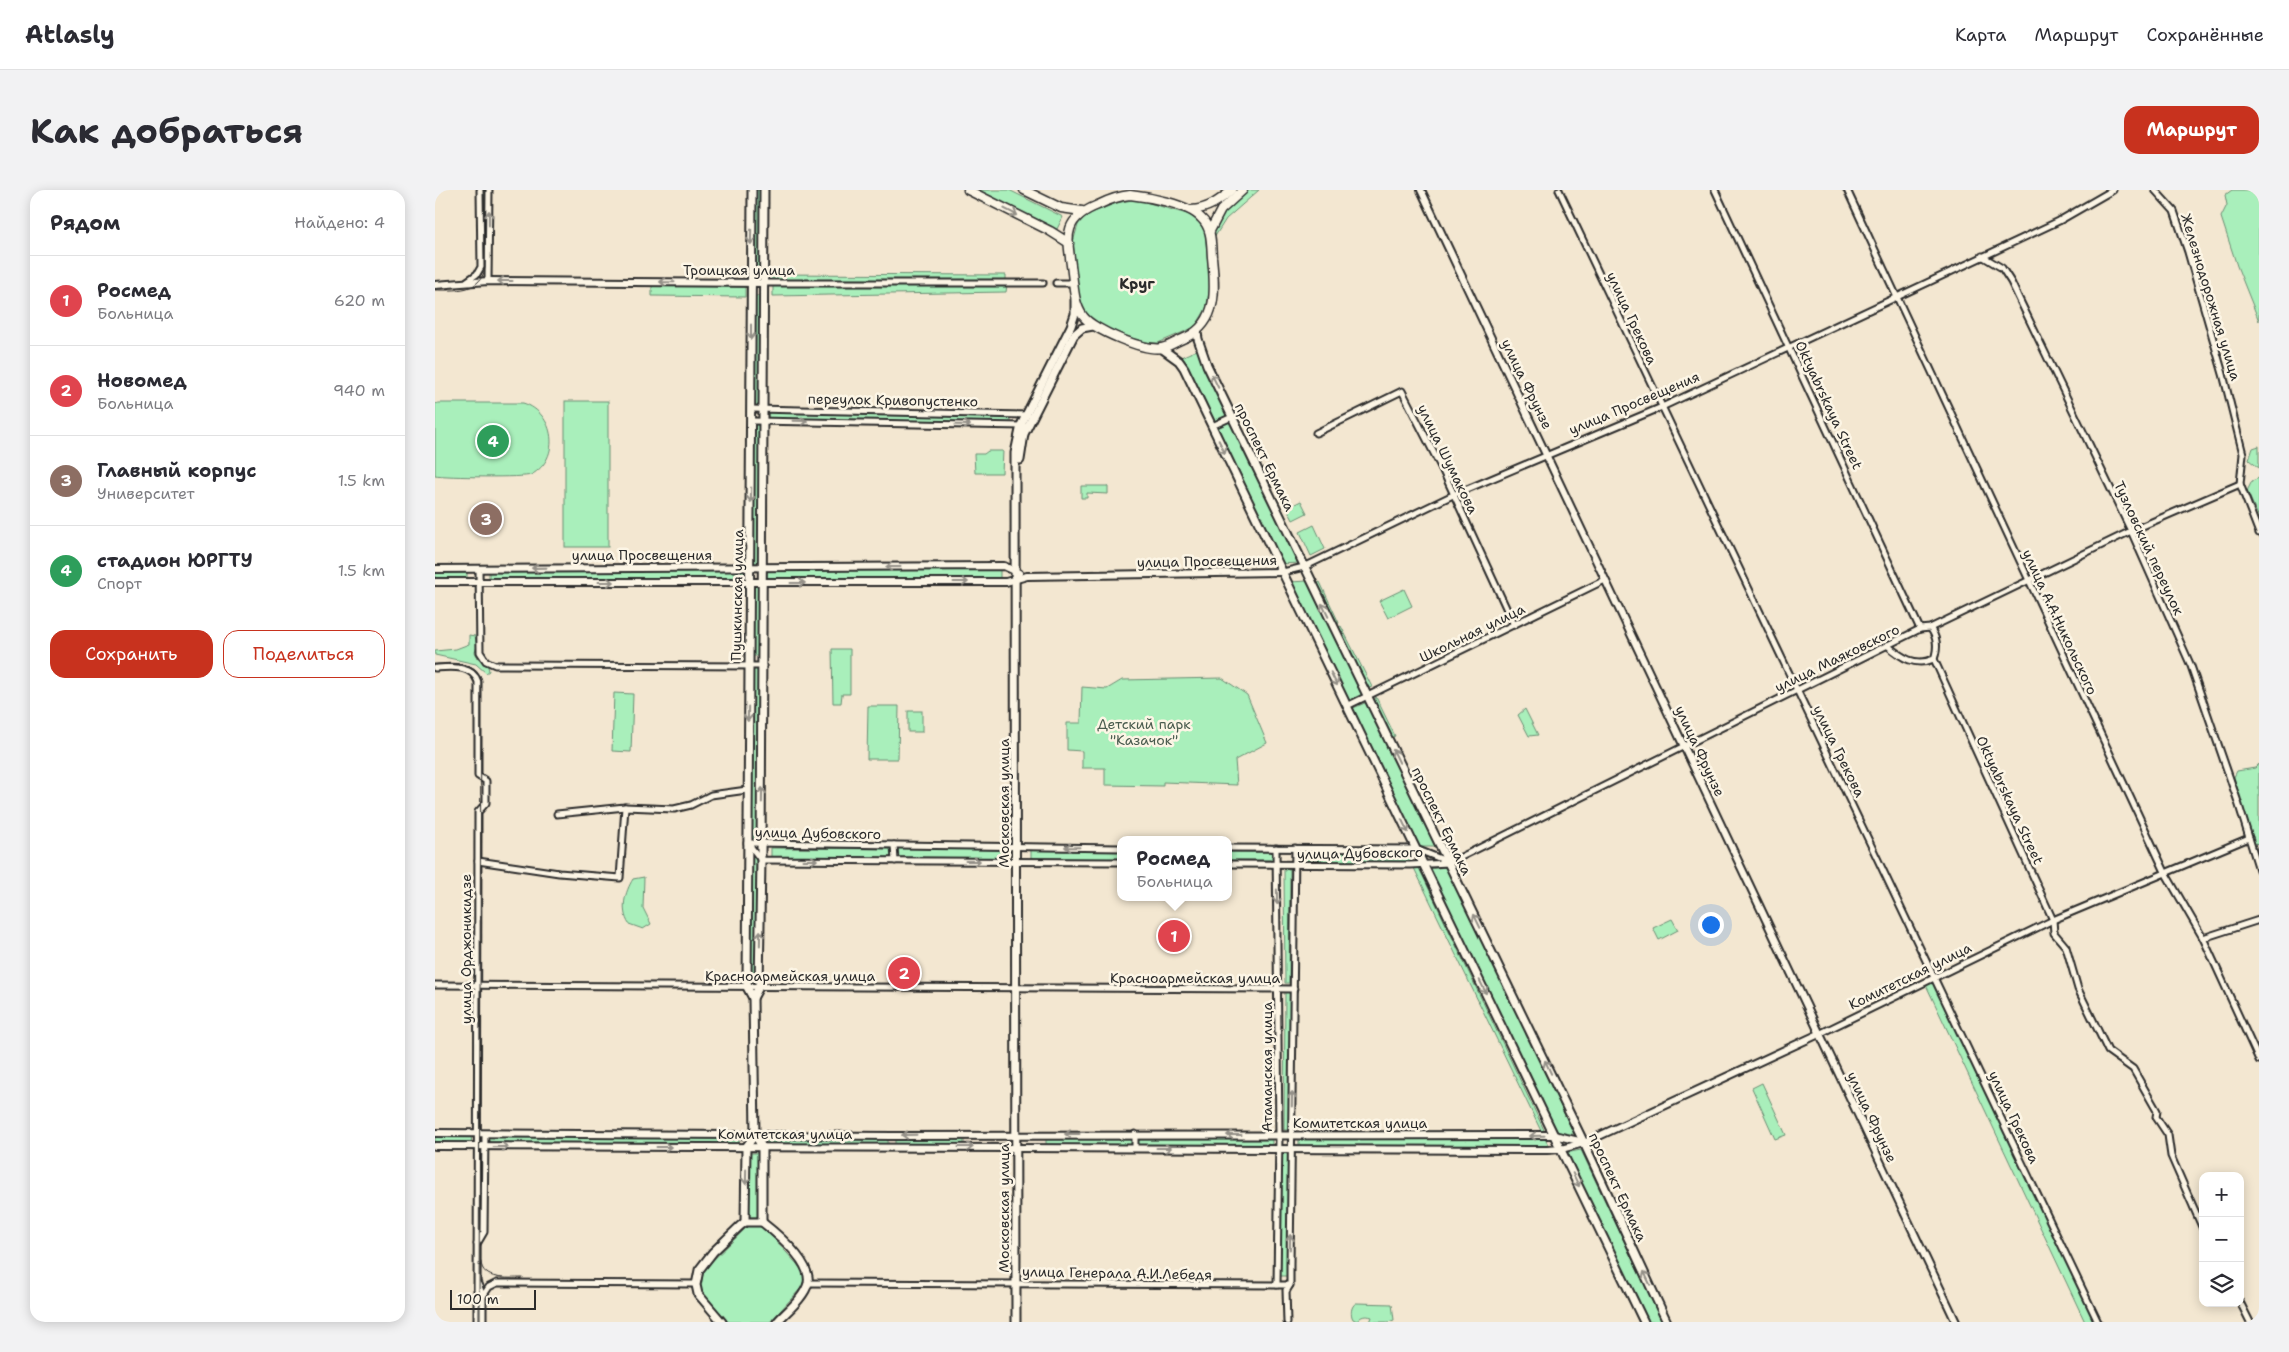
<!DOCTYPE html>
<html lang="ru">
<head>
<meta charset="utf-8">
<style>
	:root { --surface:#fff; --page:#f2f2f3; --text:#2b2b33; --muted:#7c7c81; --line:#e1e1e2; --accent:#c8321e }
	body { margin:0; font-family:"Shantell Sans",sans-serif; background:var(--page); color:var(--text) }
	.controls { position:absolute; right:15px; bottom:15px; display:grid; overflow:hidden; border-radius:10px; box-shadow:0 2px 12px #0003 }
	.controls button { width:45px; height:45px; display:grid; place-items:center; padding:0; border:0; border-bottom:1px solid var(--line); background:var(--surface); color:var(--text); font:25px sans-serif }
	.scale { position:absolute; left:15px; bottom:12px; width:86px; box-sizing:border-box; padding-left:5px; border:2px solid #2b2b2b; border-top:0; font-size:14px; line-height:18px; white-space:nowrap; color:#2b2b2b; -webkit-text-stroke:4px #fcf5e5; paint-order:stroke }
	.you { position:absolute; left:1275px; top:734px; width:18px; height:18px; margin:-12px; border:4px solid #fff; border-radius:50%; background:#1a73e8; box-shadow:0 0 0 8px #1a73e833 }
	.badge { display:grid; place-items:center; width:32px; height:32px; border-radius:50%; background:var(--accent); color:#fff; font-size:16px; font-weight:700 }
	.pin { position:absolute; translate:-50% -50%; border:2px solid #fff; box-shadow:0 1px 5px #0006 }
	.popup { position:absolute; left:682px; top:646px; width:115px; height:65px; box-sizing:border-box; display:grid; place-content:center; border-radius:10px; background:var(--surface); filter:drop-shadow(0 1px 4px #0005); font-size:16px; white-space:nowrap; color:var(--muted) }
	.popup b { font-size:19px; color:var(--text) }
	.popup::after { content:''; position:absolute; left:50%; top:100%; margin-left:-10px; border:10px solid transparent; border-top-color:var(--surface) }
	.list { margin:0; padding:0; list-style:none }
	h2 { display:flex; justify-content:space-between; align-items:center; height:65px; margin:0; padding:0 20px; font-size:21px }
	h2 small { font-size:16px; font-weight:400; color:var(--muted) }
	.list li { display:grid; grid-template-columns:32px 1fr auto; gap:15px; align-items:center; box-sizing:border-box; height:90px; padding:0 20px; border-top:1px solid var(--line) }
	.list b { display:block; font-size:19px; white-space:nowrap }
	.list p { margin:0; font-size:16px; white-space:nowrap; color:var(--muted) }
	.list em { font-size:16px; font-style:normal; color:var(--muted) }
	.actions { display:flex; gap:10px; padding:15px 20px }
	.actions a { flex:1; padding:11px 0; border:1px solid var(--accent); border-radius:15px; text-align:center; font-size:18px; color:var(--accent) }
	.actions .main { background:var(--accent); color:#fff }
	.icon { flex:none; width:28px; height:28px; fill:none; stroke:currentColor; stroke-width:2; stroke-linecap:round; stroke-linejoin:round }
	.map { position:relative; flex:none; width:1824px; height:1132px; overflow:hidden; border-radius:15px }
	header { display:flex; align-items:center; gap:30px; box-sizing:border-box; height:70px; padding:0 25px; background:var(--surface); border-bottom:1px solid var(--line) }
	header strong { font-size:24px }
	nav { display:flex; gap:28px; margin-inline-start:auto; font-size:18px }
	.intro { display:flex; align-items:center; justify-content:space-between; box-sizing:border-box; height:120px; padding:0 30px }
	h1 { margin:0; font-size:35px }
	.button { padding:12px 22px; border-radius:15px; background:var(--accent); color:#fff; font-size:18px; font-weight:700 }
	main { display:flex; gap:30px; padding:0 30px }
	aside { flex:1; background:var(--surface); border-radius:15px; box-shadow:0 2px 12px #0003 }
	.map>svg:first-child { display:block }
</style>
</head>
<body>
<header>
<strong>Atlasly</strong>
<nav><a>Карта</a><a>Маршрут</a><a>Сохранённые</a></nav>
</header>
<div class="intro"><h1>Как добраться</h1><a class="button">Маршрут</a></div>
<main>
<aside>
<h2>Рядом<small>Найдено: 4</small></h2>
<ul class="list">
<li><span class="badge" style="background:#e0444e">1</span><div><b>Росмед</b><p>Больница</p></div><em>620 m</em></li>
<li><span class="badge" style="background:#e0444e">2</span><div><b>Новомед</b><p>Больница</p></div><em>940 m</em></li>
<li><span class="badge" style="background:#8d6e63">3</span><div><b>Главный корпус</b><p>Университет</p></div><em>1.5 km</em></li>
<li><span class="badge" style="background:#2e9e5b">4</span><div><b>стадион ЮРГТУ</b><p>Спорт</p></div><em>1.5 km</em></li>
</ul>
<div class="actions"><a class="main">Сохранить</a><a>Поделиться</a></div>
</aside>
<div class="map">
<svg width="1824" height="1132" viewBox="0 0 1824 1132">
	<rect width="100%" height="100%" fill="#f3e7d1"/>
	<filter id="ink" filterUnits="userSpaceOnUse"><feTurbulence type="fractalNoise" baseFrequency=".02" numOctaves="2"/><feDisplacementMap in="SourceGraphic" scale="10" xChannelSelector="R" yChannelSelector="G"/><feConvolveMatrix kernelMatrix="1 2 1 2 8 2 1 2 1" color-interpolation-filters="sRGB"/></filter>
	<g filter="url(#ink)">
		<g fill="#a9efbb" stroke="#6a8d73">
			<polygon points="46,0 52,0 51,78 46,78"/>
			<polygon points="320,0 327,0 327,87 319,87"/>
			<polygon points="543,0 574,0 628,27 622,39"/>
			<path d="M 812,0 L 824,0 L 791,29 L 779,48 C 778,26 797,13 812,0 Z"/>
			<polygon points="1797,0 1824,0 1824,131 1802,76 1786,27 1792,15 1790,5"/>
			<polygon points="697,10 707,11 752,24 762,29 770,41 775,97 771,119 760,137 723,153 707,152 663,135 654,129 646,117 643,103 638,52 643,35 651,25 682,13"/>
			<polygon points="335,84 571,85 571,91 335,92"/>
			<polygon points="223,93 310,95 310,107 217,106 217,95"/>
			<polygon points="572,95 571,102 338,106 338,96"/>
			<polygon points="318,106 327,106 326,217 319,216"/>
			<polygon points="762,160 864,373 846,374 746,167"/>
			<rect x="130" y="211" width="43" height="146"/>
			<path d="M 3,213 L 88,213 C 120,223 127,268 96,285 C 89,288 10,287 0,285 L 0,214 Z"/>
			<polygon points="333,222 575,226 575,234 333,228"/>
			<polygon points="318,232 328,232 326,374 317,374"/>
			<polygon points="1824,256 1824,278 1814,270 1818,258"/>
			<polygon points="553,261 568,261 567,283 540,283 539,264 549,264"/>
			<polygon points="1824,288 1824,328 1812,301 1817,291"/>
			<polygon points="646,296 673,296 673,304 652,303 652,308 646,308"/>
			<polygon points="866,311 872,323 858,330 852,318"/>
			<polygon points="879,335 890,359 876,366 865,342"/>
			<polygon points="565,378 565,388 332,392 332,379"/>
			<polygon points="311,379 310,391 54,391 54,380"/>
			<polygon points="0,380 32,380 32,390 0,391"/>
			<polygon points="872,391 928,505 913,512 855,392"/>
			<polygon points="885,392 904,433 901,435 882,394"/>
			<polygon points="318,396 325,396 324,466 317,466"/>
			<polygon points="969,399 977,416 953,428 944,411"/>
			<polygon points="906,436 937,497 934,498 932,497 902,438"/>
			<polygon points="34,445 40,446 42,456 40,462 43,468 53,476 54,481 51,483 41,474 0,465 0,461 21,459 34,454"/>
			<polygon points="397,459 415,459 415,504 407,504 406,513 398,513"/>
			<polygon points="317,478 324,478 322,650 315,650"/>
			<polygon points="787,488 812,505 832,553 800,570 802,595 728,592 728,596 670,595 670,578 647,578 647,561 632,560 632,533 646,533 647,497 672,499 687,490"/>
			<polygon points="179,503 198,504 196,562 177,561"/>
			<polygon points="941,507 960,546 955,548 939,511"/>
			<polygon points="932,512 1002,657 981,657 916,519"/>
			<polygon points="433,516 464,516 463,569 432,569"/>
			<polygon points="1090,519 1103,545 1094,546 1083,525"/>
			<rect x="473" y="521" width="14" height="21"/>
			<polygon points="1824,574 1824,654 1818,653 1799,587 1802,581 1820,578"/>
			<polygon points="336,658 458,659 458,668 336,667"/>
			<polygon points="462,658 570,660 570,668 462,667"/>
			<polygon points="596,660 685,661 685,669 596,668"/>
			<polygon points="862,661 972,663 976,672 862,671"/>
			<polygon points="793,662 839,662 840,670 793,670"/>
			<polygon points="315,665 318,665 321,671 320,791 315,791"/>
			<polygon points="1012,677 1139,944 1119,944 992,679"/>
			<polygon points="979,678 984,678 1110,942 1106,941"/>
			<polygon points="849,679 855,679 854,793 850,793"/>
			<path d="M 209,687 L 208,718 L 216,734 L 208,739 L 194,734 C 185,720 190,702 198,689 Z"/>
			<polygon points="1237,729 1243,740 1224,750 1218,738"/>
			<polygon points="1497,793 1501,796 1660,1132 1650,1132 1491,795"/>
			<polygon points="850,802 855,802 854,940 849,940"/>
			<polygon points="1327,893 1351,945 1340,949 1317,898"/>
			<polygon points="0,945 37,946 36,953 0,952"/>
			<polygon points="52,946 304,948 304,954 52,954"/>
			<rect x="332" y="947" width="121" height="8"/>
			<rect x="460" y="947" width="69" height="8"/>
			<polygon points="611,947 698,947 697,955 611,955"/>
			<polygon points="703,947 837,948 837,956 703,956"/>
			<polygon points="864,947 1110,949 1115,958 864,957"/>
			<polygon points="1146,960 1227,1132 1213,1132 1130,963"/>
			<rect x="314" y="963" width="10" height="64"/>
			<polygon points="846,963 854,964 853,1086 845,1086"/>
			<polygon points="313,1036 326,1036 330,1039 362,1074 370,1086 367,1097 335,1132 294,1132 267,1104 265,1100 269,1079"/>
			<path d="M 921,1113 L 957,1114 L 959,1130 L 953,1132 L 935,1132 L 937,1127 C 930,1125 926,1126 922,1131 L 918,1129 C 915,1124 916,1116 921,1113 Z"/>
		</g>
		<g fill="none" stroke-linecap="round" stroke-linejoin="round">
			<polyline stroke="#cbc1b0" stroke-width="5" stroke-dasharray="5 2.5" stroke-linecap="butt" points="608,93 621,93"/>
			<defs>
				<g id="minor">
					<polyline points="1124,0 1663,1132"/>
					<polyline points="1280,0 1485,439"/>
					<polyline points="1412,0 1731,684 1768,748 1824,870"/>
					<polyline points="1720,0 1739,21 1753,62 1788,184 1808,264 1805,294 1824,343"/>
					<polyline points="1547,66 1567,78 1576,92 1696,341 1756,476 1802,609 1824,680"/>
					<polyline points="32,91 42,84 46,77 45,0"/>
					<polyline points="53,91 54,0"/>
					<polyline points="329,93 608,93"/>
					<polyline points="621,93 638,93"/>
					<polyline points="317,219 593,225"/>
					<polyline points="316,231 588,236"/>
					<polyline points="777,236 797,227"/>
					<polyline points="881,243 967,201 1008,281 1079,435"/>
					<polyline points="44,379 45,462 51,471 60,475 328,476"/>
					<polyline points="848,382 869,377 1018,305 1227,217 1624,31 1678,0"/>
					<path d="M 1452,455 C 1467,468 1480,477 1499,469 C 1503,458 1503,448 1495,438"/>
					<polyline points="1499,469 1618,730 1619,743 1631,757 1643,799 1673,861 1698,879 1722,921 1721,927 1733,945 1736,966 1768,1039"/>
					<path d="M 0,478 C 15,477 37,474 43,492 L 43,586 L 51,591 L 51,613 L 43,622 L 42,1132"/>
					<polyline points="912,516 1170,390"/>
					<polyline points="122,624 190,617"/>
					<polyline points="312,653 685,658"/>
					<polyline points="313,653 326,670 685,672"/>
					<polyline points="459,655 460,671"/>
					<polyline points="793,658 981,659 1011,671"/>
					<polyline points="841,658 844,945 842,1095"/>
					<polyline points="43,671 124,683 185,688 190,617 239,619 256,615 276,605 312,600"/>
					<polyline points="793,674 975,675 1014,673 1485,439 1495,438 1696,341 1805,294"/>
					<polyline points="1768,748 1824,730"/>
					<polyline points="0,795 859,799"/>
					<polyline points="1384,844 1618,730 1814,648"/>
					<polyline points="700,944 700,958"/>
					<polyline points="42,1054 49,1042 50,944"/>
					<polyline points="373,1093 855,1095"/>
					<polyline points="43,1094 48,1106 48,1132"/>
					<polyline points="851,1100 852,1132"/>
					<polyline points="852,1100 855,1095 855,1075 860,658"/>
					<polyline points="48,1106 54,1097 62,1093 261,1094"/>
					<polyline points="1805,1112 1815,1132"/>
				</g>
				<g id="tertiary">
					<polyline points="986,0 1521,1132"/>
					<polyline points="0,95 53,91 329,93"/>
					<polyline points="0,379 569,376 584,383"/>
					<polyline points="0,392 571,392 592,386 848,382"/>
					<polyline points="0,943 457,946 1119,945 1148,952"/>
					<polyline points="0,956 1112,960 1126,959 1149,953 1384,844"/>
				</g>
				<g id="secondary">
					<polyline points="317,0 312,797 318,808 320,945 327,957 327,1032"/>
					<polyline points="762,142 763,149 772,175 1149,953 1232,1132"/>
					<polyline points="726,158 744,171 749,178 1209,1132"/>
					<polyline points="585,270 589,244 639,145 647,138 658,136"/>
					<polyline points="318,808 324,797 326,670 329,0"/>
					<polyline points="310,1032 311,957 320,945"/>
					<path d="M 287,1132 L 263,1104 L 261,1095 L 264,1080 L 278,1062 L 305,1036 L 310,1032 L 327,1032 C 341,1043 377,1072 373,1093 C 370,1107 351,1122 342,1132"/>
					<polyline points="581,1132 580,263 586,235 636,136 640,124 640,110"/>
				</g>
				<g id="primary">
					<polyline points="533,0 615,41 634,53"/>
					<polyline points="589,0 626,18 647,21"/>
					<path d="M 695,5 C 714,7 753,14 766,28 C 777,38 776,53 777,67 C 780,97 784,131 752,147 C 744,150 735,156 727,158 C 711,162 658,140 648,126 C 639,114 639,97 637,83 C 633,49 625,30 663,15 C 673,10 683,6 695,5 Z"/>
					<path d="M 756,20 C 773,19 784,11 797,0"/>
					<polyline points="775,41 786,20 808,0"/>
				</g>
			</defs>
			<use href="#minor" stroke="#2b2b2b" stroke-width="9"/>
			<use href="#tertiary" stroke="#2b2b2b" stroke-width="10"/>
			<use href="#secondary" stroke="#2b2b2b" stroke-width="11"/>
			<use href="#primary" stroke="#2b2b2b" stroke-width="11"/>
			<use href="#minor" stroke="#fcf5e5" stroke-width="5"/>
			<use href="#tertiary" stroke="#fcf5e5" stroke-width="6"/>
			<use href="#secondary" stroke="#fcf5e5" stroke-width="7"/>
			<use href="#primary" stroke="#fcf5e5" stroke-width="8"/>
			<g stroke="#2b2b2b" stroke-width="1">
				<path d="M 0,100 C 21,100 45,103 50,78 L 50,0"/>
				<path d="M 0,475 C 16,474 37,473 46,488 L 44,1132"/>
				<path d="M 46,1072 C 47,1091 73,1088 87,1088"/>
			</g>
		</g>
		<defs><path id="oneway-shaft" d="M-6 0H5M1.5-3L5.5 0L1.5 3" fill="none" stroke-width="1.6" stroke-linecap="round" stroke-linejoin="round" transform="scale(1.25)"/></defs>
		<g stroke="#949088">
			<use href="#oneway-shaft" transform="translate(576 22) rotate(27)"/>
			<use href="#oneway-shaft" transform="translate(54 28) rotate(-90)"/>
			<use href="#oneway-shaft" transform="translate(316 47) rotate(91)"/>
			<use href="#oneway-shaft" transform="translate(70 91) rotate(180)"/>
			<use href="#oneway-shaft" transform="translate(232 92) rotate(-179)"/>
			<use href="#oneway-shaft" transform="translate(316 142) rotate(90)"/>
			<use href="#oneway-shaft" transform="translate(780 191) rotate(-116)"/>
			<use href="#oneway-shaft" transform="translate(365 231) rotate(1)"/>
			<use href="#oneway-shaft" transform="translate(528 235) rotate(1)"/>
			<use href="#oneway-shaft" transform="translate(787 257) rotate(64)"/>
			<use href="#oneway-shaft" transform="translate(316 305) rotate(91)"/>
			<use href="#oneway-shaft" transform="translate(458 377) rotate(180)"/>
			<use href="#oneway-shaft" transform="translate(104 378) rotate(179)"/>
			<use href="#oneway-shaft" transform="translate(171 392)"/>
			<use href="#oneway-shaft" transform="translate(526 392)"/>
			<use href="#oneway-shaft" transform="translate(363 393)"/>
			<use href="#oneway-shaft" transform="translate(890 420) rotate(-116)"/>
			<use href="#oneway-shaft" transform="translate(899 489) rotate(64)"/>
			<use href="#oneway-shaft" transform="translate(313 524) rotate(91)"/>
			<use href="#oneway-shaft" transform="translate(961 566) rotate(-116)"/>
			<use href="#oneway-shaft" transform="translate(327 605) rotate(-89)"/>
			<use href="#oneway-shaft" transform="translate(970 636) rotate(64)"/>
			<use href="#oneway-shaft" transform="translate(637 657) rotate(-179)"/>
			<use href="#oneway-shaft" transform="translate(375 670)"/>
			<use href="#oneway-shaft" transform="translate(538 671)"/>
			<use href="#oneway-shaft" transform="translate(842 707) rotate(89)"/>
			<use href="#oneway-shaft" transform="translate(1042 731) rotate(-116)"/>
			<use href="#oneway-shaft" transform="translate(325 748) rotate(-89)"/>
			<use href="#oneway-shaft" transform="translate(1048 797) rotate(64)"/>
			<use href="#oneway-shaft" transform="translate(1113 877) rotate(-115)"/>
			<use href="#oneway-shaft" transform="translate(857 909) rotate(-89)"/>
			<use href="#oneway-shaft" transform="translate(637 944) rotate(-180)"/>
			<use href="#oneway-shaft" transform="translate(474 945) rotate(179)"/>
			<use href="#oneway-shaft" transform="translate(799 945) rotate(-180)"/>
			<use href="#oneway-shaft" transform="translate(1102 946) rotate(179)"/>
			<use href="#oneway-shaft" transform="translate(66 957)"/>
			<use href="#oneway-shaft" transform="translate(229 957)"/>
			<use href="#oneway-shaft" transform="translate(531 957)"/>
			<use href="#oneway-shaft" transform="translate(729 958)"/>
			<use href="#oneway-shaft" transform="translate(311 987) rotate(91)"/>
			<use href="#oneway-shaft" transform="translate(1141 990) rotate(64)"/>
			<use href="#oneway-shaft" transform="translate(855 1052) rotate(-89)"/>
			<use href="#oneway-shaft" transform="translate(1212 1088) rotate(-115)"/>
		</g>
	</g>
	<g text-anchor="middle" stroke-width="5" stroke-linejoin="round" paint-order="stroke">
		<g font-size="14" fill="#2b2b2b" stroke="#fcf5e5">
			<text x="304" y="85">Троицкая улица</text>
			<text transform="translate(1776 107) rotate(73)" y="5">Железнодорожная улица</text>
			<text transform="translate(1197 128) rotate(65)" y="5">улица Грекова</text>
			<text transform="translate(1092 194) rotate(64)" y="5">улица Фрунзе</text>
			<text transform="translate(458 210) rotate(1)" y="5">переулок Кривопустенко</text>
			<text transform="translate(1199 213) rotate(-23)" y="5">улица Просвещения</text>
			<text transform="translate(1394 215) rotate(65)" y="5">Oktyabrskaya Street</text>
			<text transform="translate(830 267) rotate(64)" y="5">проспект Ермака</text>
			<text transform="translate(1013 269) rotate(64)" y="5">улица Шумакова</text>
			<text transform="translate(1714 358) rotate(65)" y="5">Тузловский переулок</text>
			<text x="207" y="370">улица Просвещения</text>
			<text transform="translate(772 371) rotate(-1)" y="5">улица Просвещения</text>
			<text transform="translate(302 405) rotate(-89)" y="5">Пушкинская улица</text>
			<text transform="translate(1625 432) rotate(65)" y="5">улица А.А.Никольского</text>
			<text transform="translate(1037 443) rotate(-26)" y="5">Школьная улица</text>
			<text transform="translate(1402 468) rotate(-26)" y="5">улица Маяковского</text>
			<text transform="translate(1265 561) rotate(65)" y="5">улица Фрунзе</text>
			<text transform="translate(1404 561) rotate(64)" y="5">улица Грекова</text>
			<text transform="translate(1575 610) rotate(65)" y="5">Oktyabrskaya Street</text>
			<text transform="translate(569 613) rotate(-90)" y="5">Московская улица</text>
			<text transform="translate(1007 631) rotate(64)" y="5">проспект Ермака</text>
			<text transform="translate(383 643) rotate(1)" y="5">улица Дубовского</text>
			<text transform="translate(925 663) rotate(-1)" y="5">улица Дубовского</text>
			<text transform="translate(31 759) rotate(-90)" y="5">улица Орджоникидзе</text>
			<text x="355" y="791">Красноармейская улица</text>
			<text transform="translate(1475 786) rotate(-26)" y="5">Комитетская улица</text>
			<text x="760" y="793">Красноармейская улица</text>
			<text transform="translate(832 877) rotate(-90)" y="5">Атаманская улица</text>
			<text transform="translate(1437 927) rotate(65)" y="5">улица Фрунзе</text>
			<text transform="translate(1579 927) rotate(65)" y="5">улица Грекова</text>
			<text x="925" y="938">Комитетская улица</text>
			<text x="350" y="949">Комитетская улица</text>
			<text transform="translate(1183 997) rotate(65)" y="5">проспект Ермака</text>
			<text transform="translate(569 1018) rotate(-90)" y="5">Московская улица</text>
			<text transform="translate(682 1083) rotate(1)" y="5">улица Генерала А.И.Лебедя</text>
		</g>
		<g font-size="14" fill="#4a5c4f" stroke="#fcf5e5">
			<text x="709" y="539">Детский парк<tspan x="709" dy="16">"Казачок"</tspan></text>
		</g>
		<g font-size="15" font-weight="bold" fill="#2b2b2b" stroke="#fcf5e5">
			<text x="702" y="99">Круг</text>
		</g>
	</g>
</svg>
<div class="controls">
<button>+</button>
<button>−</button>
<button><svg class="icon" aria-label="layers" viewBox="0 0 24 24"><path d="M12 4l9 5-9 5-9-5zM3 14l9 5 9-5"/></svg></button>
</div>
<div class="scale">100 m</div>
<div class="you"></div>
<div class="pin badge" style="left:739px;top:746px;background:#e0444e">1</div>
<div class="popup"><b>Росмед</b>Больница</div>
<div class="pin badge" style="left:469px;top:783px;background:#e0444e">2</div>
<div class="pin badge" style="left:51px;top:329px;background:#8d6e63">3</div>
<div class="pin badge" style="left:58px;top:251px;background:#2e9e5b">4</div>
</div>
</main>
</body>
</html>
